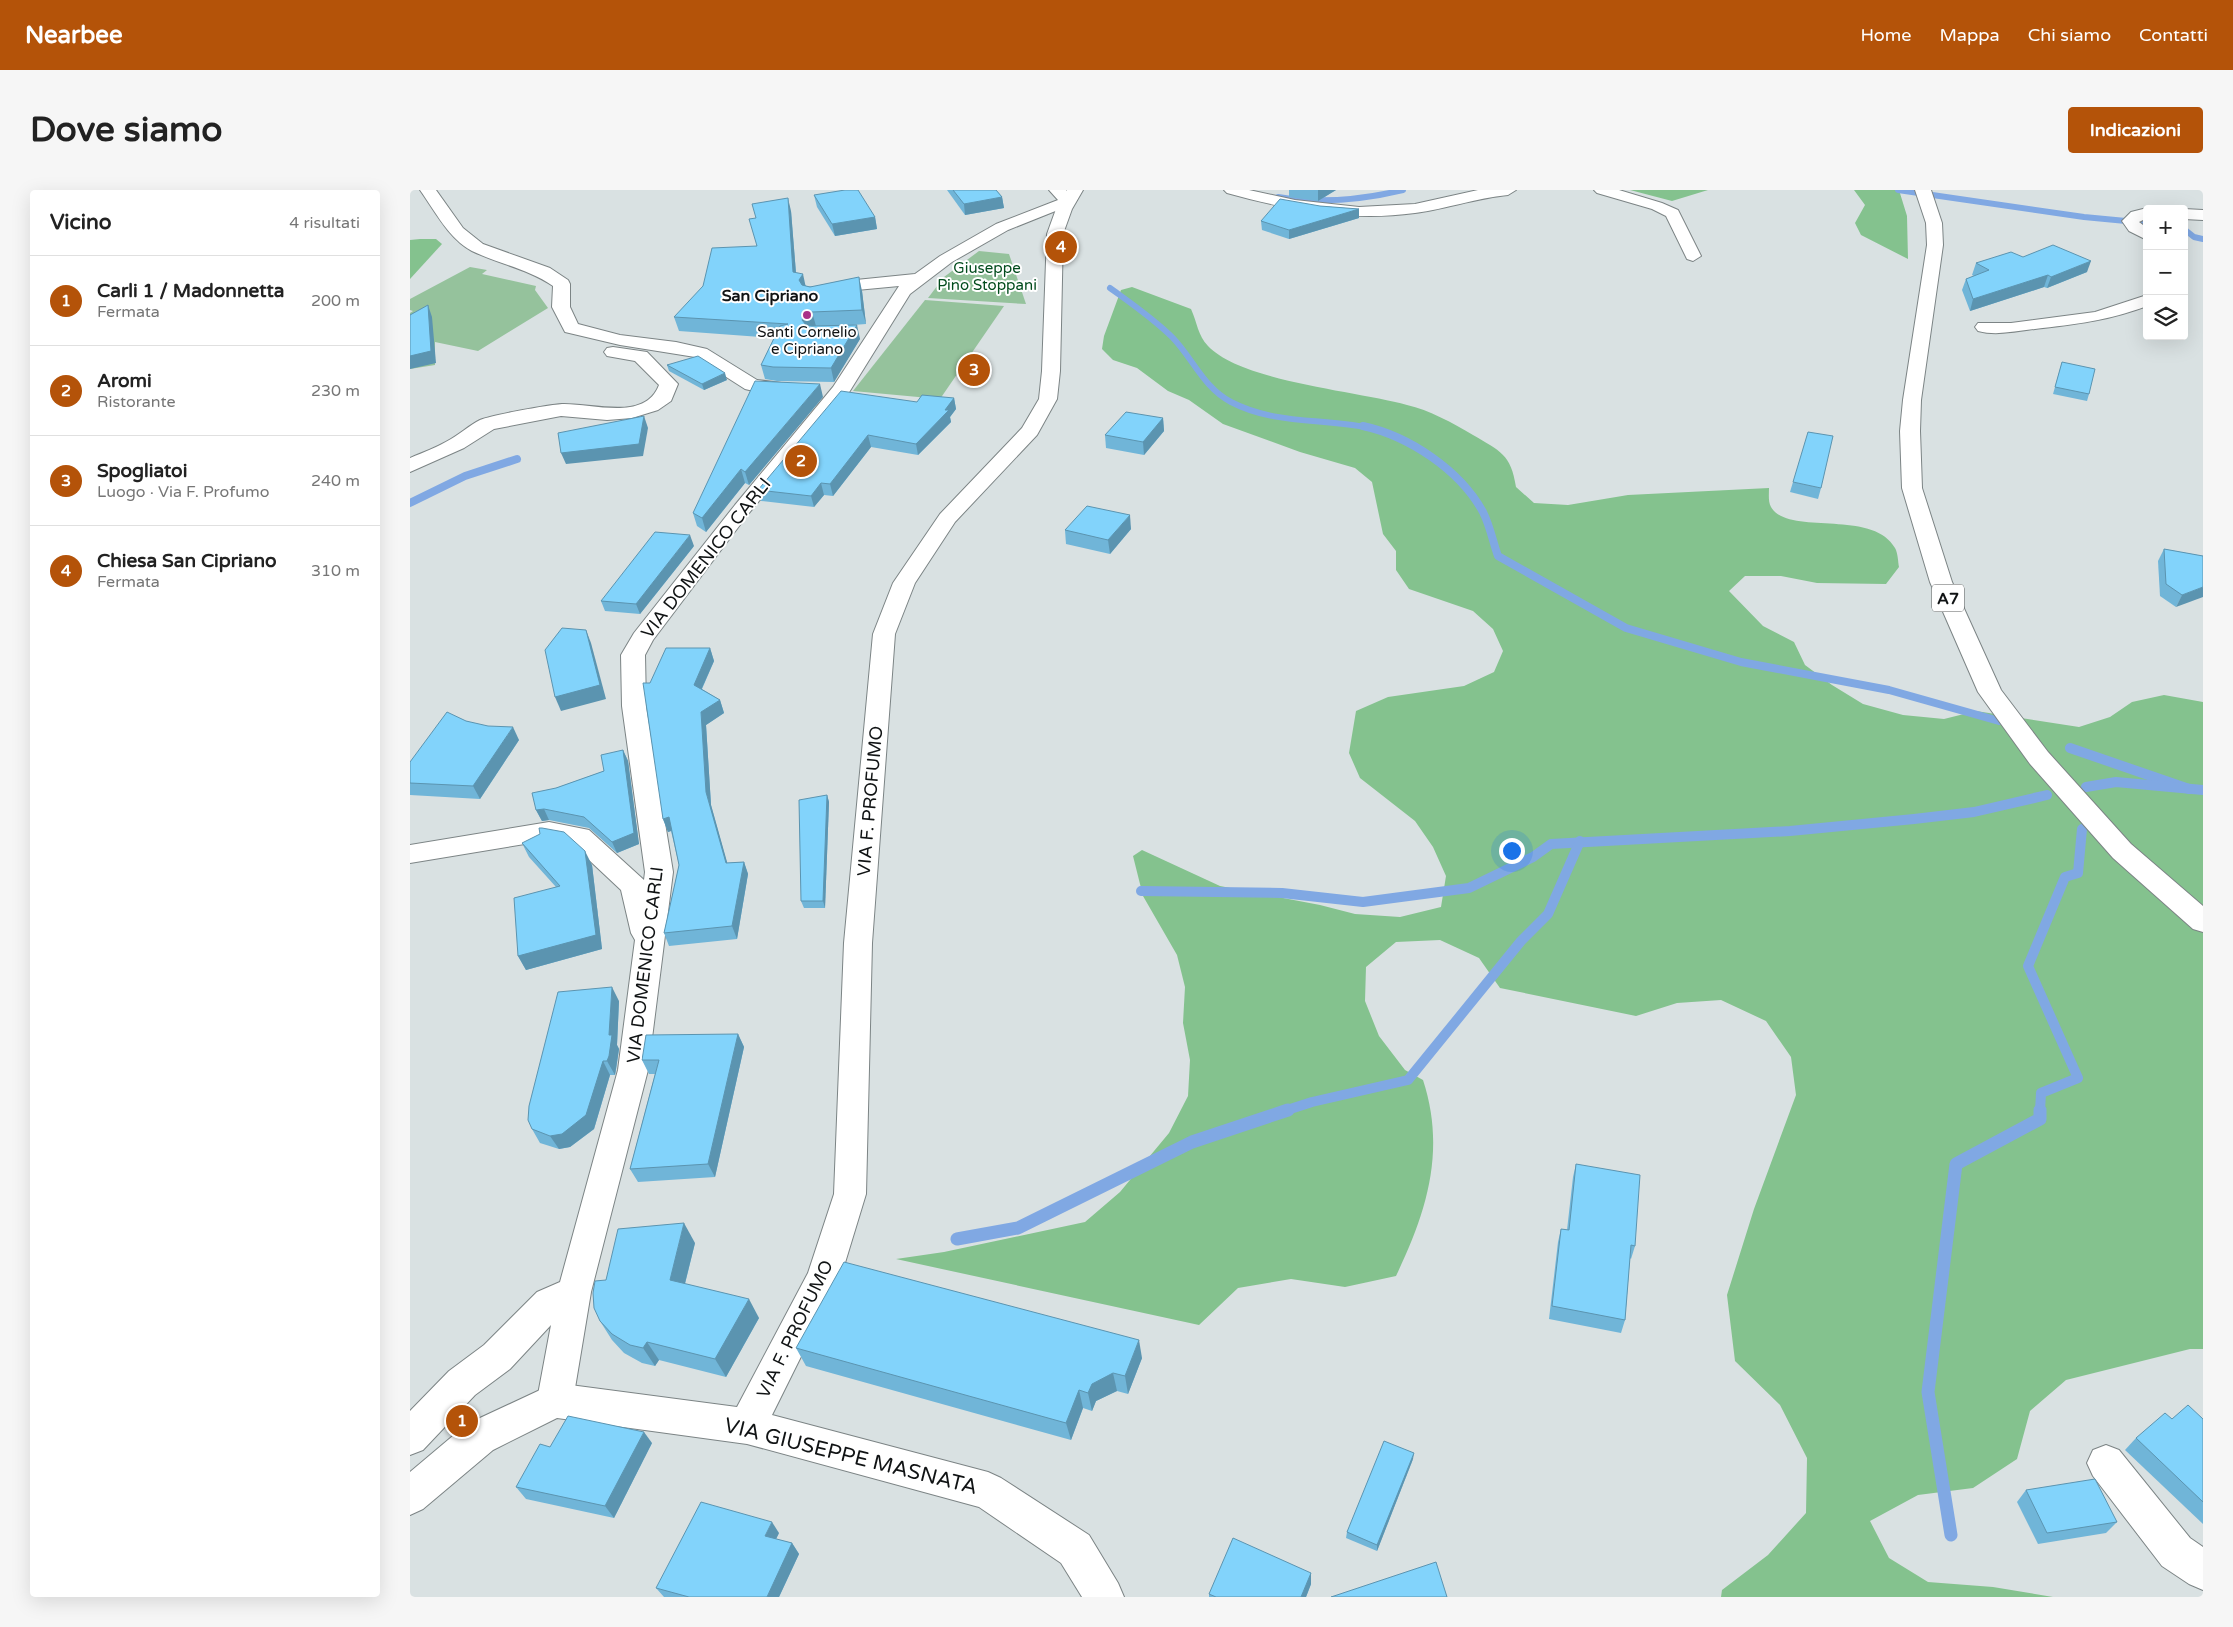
<!DOCTYPE html>
<html lang="it">
<head>
<meta charset="utf-8">
<style>
	:root { --surface:#fff; --page:#f6f6f6; --text:#222; --muted:#767676; --line:#e0e0e0; --accent:#b45309 }
	body { margin:0; font-family:"Varela Round",sans-serif; background:var(--page); color:var(--text) }
	.controls { position:absolute; right:15px; top:15px; display:grid; overflow:hidden; border-radius:5px; box-shadow:0 5px 20px #0002 }
	.controls button { width:45px; height:45px; display:grid; place-items:center; padding:0; border:0; border-bottom:1px solid var(--line); background:var(--surface); color:var(--text); font:25px sans-serif }
	.you { position:absolute; left:1101px; top:660px; width:18px; height:18px; margin:-12px; border:4px solid #fff; border-radius:50%; background:#1a73e8; box-shadow:0 0 0 8px #1a73e833 }
	.badge { display:grid; place-items:center; width:32px; height:32px; border-radius:50%; background:var(--accent); color:#fff; font-size:16px; font-weight:700 }
	.pin { position:absolute; translate:-50% -50%; border:2px solid #fff; box-shadow:0 1px 5px #0006 }
	.list { margin:0; padding:0; list-style:none }
	h2 { display:flex; justify-content:space-between; align-items:center; height:65px; margin:0; padding:0 20px; font-size:21px }
	h2 small { font-size:16px; font-weight:400; color:var(--muted) }
	.list li { display:grid; grid-template-columns:32px 1fr auto; gap:15px; align-items:center; box-sizing:border-box; height:90px; padding:0 20px; border-top:1px solid var(--line) }
	.list b { display:block; font-size:19px; white-space:nowrap }
	.list p { margin:0; font-size:16px; white-space:nowrap; color:var(--muted) }
	.list em { font-size:16px; font-style:normal; color:var(--muted) }
	.icon { flex:none; width:28px; height:28px; fill:none; stroke:currentColor; stroke-width:2; stroke-linecap:round; stroke-linejoin:round }
	.map { position:relative; flex:none; width:1793px; height:1407px; overflow:hidden; border-radius:5px }
	header { display:flex; align-items:center; gap:30px; box-sizing:border-box; height:70px; padding:0 25px; background:var(--accent); color:#fff }
	header strong { font-size:24px }
	nav { display:flex; gap:28px; margin-inline-start:auto; font-size:18px }
	.intro { display:flex; align-items:center; justify-content:space-between; box-sizing:border-box; height:120px; padding:0 30px }
	h1 { margin:0; font-size:35px }
	.button { padding:12px 22px; border-radius:5px; background:var(--accent); color:#fff; font-size:18px; font-weight:700 }
	main { display:flex; gap:30px; padding:0 30px }
	aside { flex:1; background:var(--surface); border-radius:5px; box-shadow:0 5px 20px #0002 }
	.map>svg:first-child { display:block }
</style>
</head>
<body>
<header>
<strong>Nearbee</strong>
<nav><a>Home</a><a>Mappa</a><a>Chi siamo</a><a>Contatti</a></nav>
</header>
<div class="intro"><h1>Dove siamo</h1><a class="button">Indicazioni</a></div>
<main>
<aside>
<h2>Vicino<small>4 risultati</small></h2>
<ul class="list">
<li><span class="badge">1</span><div><b>Carli 1 / Madonnetta</b><p>Fermata</p></div><em>200 m</em></li>
<li><span class="badge">2</span><div><b>Aromi</b><p>Ristorante</p></div><em>230 m</em></li>
<li><span class="badge">3</span><div><b>Spogliatoi</b><p>Luogo · Via F. Profumo</p></div><em>240 m</em></li>
<li><span class="badge">4</span><div><b>Chiesa San Cipriano</b><p>Fermata</p></div><em>310 m</em></li>
</ul>
</aside>
<div class="map">
<svg width="1793" height="1407" viewBox="0 0 1793 1407">
	<rect width="100%" height="100%" fill="#d9e1e2"/>
	<g fill="#95c29c">
		<polygon points="569,61 599,64 616,114 518,108 534,87"/>
		<polygon points="60,77 77,80 72,84 126,96 125,100 138,118 68,161 25,152 25,175 0,179 0,123 3,121 0,120 0,109"/>
		<polygon points="515,110 594,116 530,209 443,201"/>
	</g>
	<g fill="#84c28e">
		<polygon points="1220,0 1298,0 1262,11"/>
		<polygon points="1444,0 1489,0 1497,26 1498,69 1451,45 1445,33 1455,15"/>
		<polygon points="10,49 26,49 32,54 0,89 0,50"/>
		<path d="M 722,97 L 781,119 C 787,132 788,146 798,156 C 832,192 948,201 997,215 C 1019,220 1043,233 1063,245 C 1090,261 1101,264 1106,297 L 1124,313 L 1158,315 L 1218,305 L 1359,298 C 1359,304 1358,312 1361,317 C 1378,347 1462,318 1485,358 C 1488,363 1488,372 1489,377 L 1476,394 L 1407,393 L 1371,386 L 1335,386 L 1319,401 L 1353,436 L 1384,452 L 1395,475 L 1422,495 L 1453,514 L 1493,525 L 1534,529 L 1566,521 L 1669,537 L 1700,527 L 1722,512 L 1754,505 L 1793,512 L 1793,1159 L 1780,1159 L 1656,1190 L 1620,1221 L 1607,1269 L 1563,1298 L 1508,1305 L 1460,1331 L 1479,1368 L 1518,1392 L 1583,1397 L 1643,1407 L 1311,1407 L 1312,1400 L 1358,1365 L 1396,1323 L 1397,1268 L 1370,1215 L 1325,1171 L 1317,1105 L 1344,1019 L 1386,905 L 1381,867 L 1356,831 L 1311,810 L 1267,813 L 1226,826 L 1090,798 L 1069,768 L 1030,750 L 986,752 L 956,777 L 955,811 L 969,846 L 995,880 L 1013,890 C 1036,960 1017,1022 986,1086 L 935,1097 L 881,1089 L 828,1098 L 789,1135 L 486,1069 L 534,1062 L 675,1032 L 710,1002 L 759,943 L 778,906 L 780,870 L 773,833 L 775,797 L 767,765 L 733,706 L 723,666 L 732,660 L 810,696 L 910,715 L 945,724 L 990,727 L 1031,717 L 1036,686 L 1023,657 L 1005,631 L 950,588 L 939,563 L 946,521 L 978,507 L 1054,496 L 1084,482 L 1093,461 L 1083,439 L 1063,421 L 999,399 L 986,380 L 986,361 L 973,344 L 962,292 L 945,278 L 890,262 L 813,234 L 779,210 L 758,201 L 727,178 L 703,170 L 692,159 L 694,146 L 711,100 Z"/>
	</g>
	<g fill="none" stroke-linecap="round" stroke-linejoin="round">
		<g stroke="#80a8e3" stroke-width="6">
			<polyline points="1488,0 1674,27 1737,33"/>
			<path d="M 868,7 C 911,14 951,10 993,0"/>
			<polyline points="1774,39 1784,47 1793,49"/>
			<path d="M 700,98 C 722,114 744,129 763,148 C 783,169 794,198 821,212 C 865,235 913,228 959,238"/>
		</g>
		<g stroke="#80a8e3" stroke-width="8">
			<path d="M 953,236 C 999,246 1050,280 1073,322 C 1080,336 1083,352 1088,366 L 1216,438 L 1331,472 L 1479,500 L 1589,531"/>
			<polyline points="0,313 55,286 107,269"/>
		</g>
		<g stroke="#80a8e3" stroke-width="10">
			<polyline points="1660,558 1779,599"/>
			<polyline points="1676,597 1706,592 1793,600"/>
			<polyline points="731,701 872,703 953,712 1059,698 1123,667 1141,654 1380,641 1504,629 1564,622 1637,605"/>
			<polyline points="874,921 902,912 998,890 1111,751 1138,724 1170,651"/>
			<polyline points="1630,921 1631,903 1668,888 1618,776 1655,687 1668,683 1672,639"/>
		</g>
		<g stroke="#80a8e3" stroke-width="13">
			<polyline points="547,1049 608,1038 782,952 878,920"/>
			<polyline points="1541,1345 1518,1202 1546,974 1630,929 1630,920"/>
		</g>
		<defs>
			<g id="street">
				<path d="M 10,0 L 26,0 L 53,38 L 73,54 L 140,78 L 158,90 L 160,94 L 160,117 L 168,134 L 210,145 L 266,152 L 297,159 L 347,190 L 387,195 L 389,199 L 387,203 C 372,207 350,203 335,199 L 285,167 L 210,155 L 155,142 L 142,117 L 143,96 C 118,79 89,74 62,61 C 39,49 25,21 10,0 Z"/>
				<polygon points="639,0 656,0 666,11 663,14 598,40 542,72 500,104 438,204 339,323 243,450 235,465 236,516 263,682 238,880 181,1102 163,1210 158,1222 145,1227 132,1222 127,1210 141,1135 100,1179 65,1205 13,1260 0,1265 0,1221 39,1181 74,1155 127,1102 150,1092 208,880 225,750 221,743 211,700 162,654 139,650 0,673 0,655 139,632 179,640 234,690 235,682 212,516 211,465 224,443 325,315 423,197 489,96 436,101 414,106 408,105 405,101 408,97 436,91 505,84 530,66 586,34 648,10"/>
				<path d="M 814,0 L 839,0 L 885,10 L 949,17 L 1005,14 L 1068,0 L 1106,0 L 1098,5 C 1066,8 1036,19 1005,23 C 941,32 878,20 817,3 Z"/>
				<polygon points="1184,0 1209,0 1252,13 1268,20 1291,66 1283,71 1277,69 1256,26 1242,19 1187,3"/>
				<polygon points="1737,18 1739,19 1737,19 1737,28 1729,32 1737,38 1737,50 1719,41 1712,31 1721,22"/>
				<polygon points="1774,19 1793,20 1793,30 1774,29"/>
				<path d="M 1737,105 L 1737,116 C 1697,131 1666,134 1625,139 C 1605,141 1587,146 1568,141 L 1565,137 L 1568,133 L 1601,133 L 1685,122 Z"/>
				<path d="M 203,157 L 237,162 L 268,194 L 261,211 L 248,220 L 222,228 L 197,230 L 151,226 L 84,239 L 54,258 L 0,282 L 0,268 C 14,262 28,257 41,249 C 51,243 60,235 70,230 C 82,225 138,215 152,214 C 182,213 235,232 249,195 L 225,171 L 197,166 L 194,162 L 197,158 Z"/>
				<polygon points="1696,1255 1709,1260 1780,1348 1793,1357 1793,1400 1779,1394 1752,1376 1683,1286 1677,1273 1683,1260"/>
			</g>
			<polygon id="secondary" points="657,0 673,0 662,19 653,44 650,181 647,209 627,245 545,332 505,393 485,444 462,753 456,1004 431,1086 362,1225 578,1282 591,1288 679,1345 708,1393 714,1407 672,1407 651,1373 569,1317 337,1254 147,1228 83,1260 13,1319 0,1325 0,1282 57,1234 145,1193 327,1217 398,1083 424,1004 434,753 463,444 483,393 530,324 612,238 629,209 632,181 637,44 646,19"/>
			<polygon id="highway" points="1505,0 1521,0 1532,33 1533,55 1511,210 1510,241 1512,298 1542,392 1591,500 1638,562 1721,654 1793,716 1793,742 1783,739 1703,668 1620,574 1568,502 1520,392 1492,298 1490,241 1493,210 1517,55 1516,33"/>
		</defs>
		<use href="#street" stroke="#7c8485" stroke-width="2"/>
		<use href="#secondary" stroke="#7c8485" stroke-width="2"/>
		<use href="#highway" stroke="#7c8485" stroke-width="2"/>
		<use href="#street" fill="#fff" fill-rule="evenodd"/>
		<use href="#secondary" fill="#fff" fill-rule="evenodd"/>
		<use href="#highway" fill="#fff" fill-rule="evenodd"/>
	</g>
	<g fill="#70b5d8">
		<polygon points="537,0 586,0 592,7 594,18 555,25"/>
		<polygon points="879,0 926,0 908,11 879,7"/>
		<polygon points="404,5 465,27 467,39 425,46 407,17"/>
		<polygon points="910,16 949,19 949,28 879,49 852,40 851,31"/>
		<polygon points="381,21 386,83 396,96 452,101 456,134 443,135 450,149 424,192 367,191 355,189 351,175 364,148 269,141 264,127 346,56"/>
		<polygon points="1613,67 1677,82 1637,98 1634,97 1560,121 1552,100 1556,89 1564,86 1562,85 1566,73"/>
		<polygon points="1652,172 1679,204 1677,211 1643,204"/>
		<polygon points="257,175 317,190 294,200 259,181"/>
		<polygon points="413,207 339,295 335,293 296,342 287,336 283,323"/>
		<polygon points="544,208 546,219 540,227 541,232 508,265 461,257 423,306 414,305 404,317 351,311 348,300 507,212"/>
		<polygon points="753,228 754,241 734,265 696,258 695,245"/>
		<polygon points="1383,292 1411,298 1408,309 1380,302"/>
		<polygon points="721,339 700,364 656,354 655,340"/>
		<polygon points="284,356 230,424 195,421 191,411"/>
		<polygon points="1754,359 1793,366 1766,417 1750,406 1748,371"/>
		<polygon points="300,458 304,471 292,499 310,510 314,523 296,535 301,615 317,673 334,672 338,684 327,749 259,756 254,743 269,675 261,641 258,642 253,629 240,493"/>
		<polygon points="56,531 109,550 70,609 0,605 0,572"/>
		<polygon points="213,560 218,571 229,654 207,663 179,638 139,630 132,631 126,620 146,598 194,581"/>
		<polygon points="417,605 419,612 415,718 394,718 391,711"/>
		<polygon points="112,653 182,675 192,759 116,780 108,766 146,697 119,667"/>
		<polygon points="209,811 207,855 209,859 206,880 205,885 200,885 184,939 160,957 149,959 130,953 122,939"/>
		<polygon points="328,844 334,857 305,987 228,992 220,979 245,884 239,884 232,870"/>
		<polygon points="1166,974 1225,1056 1221,1069 1220,1068 1215,1130 1211,1143 1139,1129 1148,1052 1151,1039 1157,1040 1163,987"/>
		<polygon points="285,1053 275,1094 349,1128 316,1187 249,1170 245,1176 232,1173 214,1163 202,1150 190,1131 196,1090"/>
		<polygon points="386,1158 732,1168 718,1204 707,1201 686,1211 682,1221 673,1218 661,1250 396,1176"/>
		<polygon points="1762,1229 1793,1229 1793,1334 1715,1260 1726,1248"/>
		<polygon points="242,1253 204,1328 116,1309 106,1297 140,1257"/>
		<polygon points="1003,1269 967,1361 936,1348 937,1342"/>
		<polygon points="1616,1300 1707,1332 1696,1343 1628,1354 1607,1312"/>
		<polygon points="369,1343 366,1349 382,1353 389,1364 369,1407 254,1407 246,1398"/>
		<polygon points="901,1383 901,1394 896,1407 799,1407 799,1404"/>
	</g>
	<g fill="#5b94b0">
		<polygon points="908,0 926,0 908,11"/>
		<polygon points="592,7 594,18 555,25 554,14"/>
		<polygon points="378,8 381,21 387,96 383,82"/>
		<polygon points="949,19 949,28 879,49 879,40"/>
		<polygon points="465,27 467,39 425,46 422,34"/>
		<polygon points="1681,71 1677,82 1637,98 1641,87"/>
		<polygon points="393,84 396,98 392,104 389,90"/>
		<polygon points="1638,85 1634,97 1560,121 1563,109"/>
		<polygon points="449,87 452,101 456,134 452,120"/>
		<polygon points="18,115 22,127 26,173 0,179 0,166"/>
		<polygon points="402,122 406,136 398,138 392,130 395,124"/>
		<polygon points="447,135 450,149 424,192 421,178"/>
		<polygon points="315,183 317,190 294,200 292,194"/>
		<polygon points="410,194 413,207 339,295 335,282"/>
		<polygon points="544,208 546,219 540,227 541,232 508,265 506,254"/>
		<polygon points="234,226 238,238 233,266 156,274 151,263"/>
		<polygon points="753,228 754,241 734,265 733,252"/>
		<polygon points="458,245 461,257 423,306 420,294"/>
		<polygon points="331,279 335,293 296,342 292,328"/>
		<polygon points="411,293 414,305 404,317 401,306"/>
		<polygon points="720,325 721,339 700,364 698,350"/>
		<polygon points="280,345 284,356 230,424 226,414"/>
		<polygon points="1793,397 1793,407 1766,417 1772,405"/>
		<polygon points="176,440 181,453 196,509 151,521 145,507"/>
		<polygon points="300,458 304,471 288,507 284,495"/>
		<polygon points="310,510 314,523 296,535 301,615 321,686 316,673 296,602 291,522"/>
		<polygon points="103,537 109,550 70,609 63,596"/>
		<polygon points="213,560 218,571 229,654 207,663 202,652"/>
		<polygon points="417,605 419,612 415,718 413,711"/>
		<polygon points="134,619 139,630 132,631 126,620"/>
		<polygon points="259,627 264,640 258,642 253,629"/>
		<polygon points="175,661 182,675 192,759 116,780 108,766"/>
		<polygon points="334,672 338,684 327,749 322,736"/>
		<polygon points="202,797 209,811 207,855 209,859 205,885 197,871"/>
		<polygon points="328,844 334,857 305,987 298,974"/>
		<polygon points="193,871 200,885 184,939 160,957 149,959 140,946"/>
		<polygon points="274,1033 285,1053 271,1109 260,1090"/>
		<polygon points="339,1109 349,1128 316,1187 305,1169"/>
		<polygon points="729,1150 732,1168 718,1204 715,1186"/>
		<polygon points="237,1152 249,1170 245,1176 233,1158"/>
		<polygon points="703,1183 707,1201 686,1211 682,1221 678,1203 682,1194"/>
		<polygon points="669,1200 673,1218 661,1250 656,1233"/>
		<polygon points="234,1242 242,1253 204,1328 195,1316"/>
		<polygon points="1004,1263 1003,1269 967,1361 967,1355"/>
		<polygon points="362,1332 369,1343 362,1357 355,1346"/>
		<polygon points="382,1353 389,1364 369,1407 357,1407"/>
		<polygon points="901,1383 901,1394 896,1407 891,1407"/>
	</g>
	<g fill="#82d3fb" stroke="#5b94b0">
		<polygon points="435,0 448,0 465,27 422,34 404,5"/>
		<polygon points="543,0 586,0 592,7 554,14"/>
		<polygon points="378,8 383,82 393,84 389,90 392,95 400,97 449,87 452,120 402,122 395,124 392,130 396,135 402,136 447,135 421,178 363,177 351,175 370,136 378,134 264,127 293,96 302,58 347,56 339,29 346,28 342,14"/>
		<polygon points="870,9 910,16 949,19 879,40 851,31"/>
		<polygon points="1643,55 1681,71 1641,87 1638,85 1563,109 1556,89 1579,80 1566,73 1601,62 1613,67"/>
		<polygon points="18,115 21,161 0,166 0,125"/>
		<polygon points="288,166 315,183 292,194 257,175"/>
		<polygon points="1652,172 1685,179 1679,204 1645,197"/>
		<polygon points="345,191 410,194 335,282 331,279 292,328 283,323"/>
		<polygon points="431,201 507,212 512,205 544,208 535,220 539,220 506,254 458,245 420,294 411,293 401,306 348,300"/>
		<polygon points="716,222 753,228 733,252 695,245"/>
		<polygon points="234,226 229,254 151,263 148,243"/>
		<polygon points="1398,242 1423,246 1411,298 1383,292"/>
		<polygon points="677,316 720,325 698,350 655,340"/>
		<polygon points="245,342 280,345 226,414 191,411"/>
		<polygon points="1754,359 1793,366 1793,397 1772,405 1756,394"/>
		<polygon points="152,438 176,440 190,495 145,507 135,460"/>
		<polygon points="256,458 300,458 284,495 310,510 291,522 296,602 316,673 334,672 322,736 254,743 269,675 259,627 253,629 233,493 240,493"/>
		<polygon points="37,522 56,531 78,536 103,537 63,596 0,593 0,572"/>
		<polygon points="213,560 224,643 202,652 174,627 134,619 126,620 122,603 146,598 194,581 191,565"/>
		<polygon points="417,605 413,711 391,711 389,610"/>
		<polygon points="129,638 132,638 154,642 175,661 186,745 108,766 104,708 150,696 112,653 130,644"/>
		<polygon points="202,797 199,845 202,845 199,866 197,871 193,871 176,925 152,944 140,946 122,939 118,930 119,916 148,802"/>
		<polygon points="328,844 298,974 220,979 249,870 232,870 236,845"/>
		<polygon points="1166,974 1230,985 1225,1056 1221,1055 1215,1130 1142,1116 1151,1039 1159,1040"/>
		<polygon points="274,1033 260,1090 339,1109 305,1169 237,1152 233,1158 220,1155 202,1144 190,1131 184,1118 183,1103 185,1091 196,1090 208,1039"/>
		<polygon points="434,1072 729,1150 715,1186 703,1183 682,1194 678,1203 669,1200 656,1233 386,1158"/>
		<polygon points="1778,1215 1793,1229 1793,1312 1726,1248 1755,1223 1762,1229"/>
		<polygon points="158,1226 234,1242 195,1316 106,1297 130,1254 140,1257"/>
		<polygon points="974,1251 1004,1263 967,1355 937,1342"/>
		<polygon points="1685,1289 1707,1332 1637,1343 1616,1300"/>
		<polygon points="291,1312 362,1332 355,1346 382,1353 357,1407 279,1407 246,1398"/>
		<polygon points="823,1348 901,1383 891,1407 806,1407 799,1404"/>
		<polygon points="1026,1372 1037,1407 921,1407"/>
	</g>
	<circle fill="#a93188" stroke="#fff" stroke-width="2" cx="397" cy="125" r="5"/>
	<g text-anchor="middle" stroke-width="4" stroke-linejoin="round" paint-order="stroke">
		<g font-size="15" fill="#014b1c" stroke="#fff">
			<text x="577" y="83">Giuseppe<tspan x="577" dy="17">Pino Stoppani</tspan></text>
		</g>
		<g font-size="15" fill="#101314" stroke="#fff">
			<text x="397" y="147">Santi Cornelio<tspan x="397" dy="17">e Cipriano</tspan></text>
		</g>
		<g font-size="16" font-weight="bold" fill="#101314" stroke="#fff">
			<text x="360" y="111">San Cipriano</text>
		</g>
		<rect fill="#fff" stroke="#585a5a" stroke-width="1" x="1522" y="394.5" width="32" height="27" rx="4"/>
		<g font-size="16" font-weight="bold" fill="#101314">
			<text x="1538" y="414">A7</text>
		</g>
		<g font-size="18" fill="#101314" stroke="#fff">
			<text transform="translate(296 368) rotate(-52)" y="6">VIA DOMENICO CARLI</text>
			<text transform="translate(460 611) rotate(-85)" y="6">VIA F. PROFUMO</text>
			<text transform="translate(235 775) rotate(-83)" y="6">VIA DOMENICO CARLI</text>
			<text transform="translate(385 1139) rotate(-64)" y="6">VIA F. PROFUMO</text>
		</g>
		<g font-size="21" fill="#101314" stroke="#fff">
			<text transform="translate(441 1266) rotate(14)" y="7">VIA GIUSEPPE MASNATA</text>
		</g>
	</g>
</svg>
<div class="controls">
<button>+</button>
<button>−</button>
<button><svg class="icon" aria-label="layers" viewBox="0 0 24 24"><path d="M12 4l9 5-9 5-9-5zM3 14l9 5 9-5"/></svg></button>
</div>
<div class="you"></div>
<div class="pin badge" style="left:52px;top:1231px">1</div>
<div class="pin badge" style="left:391px;top:271px">2</div>
<div class="pin badge" style="left:564px;top:180px">3</div>
<div class="pin badge" style="left:651px;top:57px">4</div>
</div>
</main>
</body>
</html>
